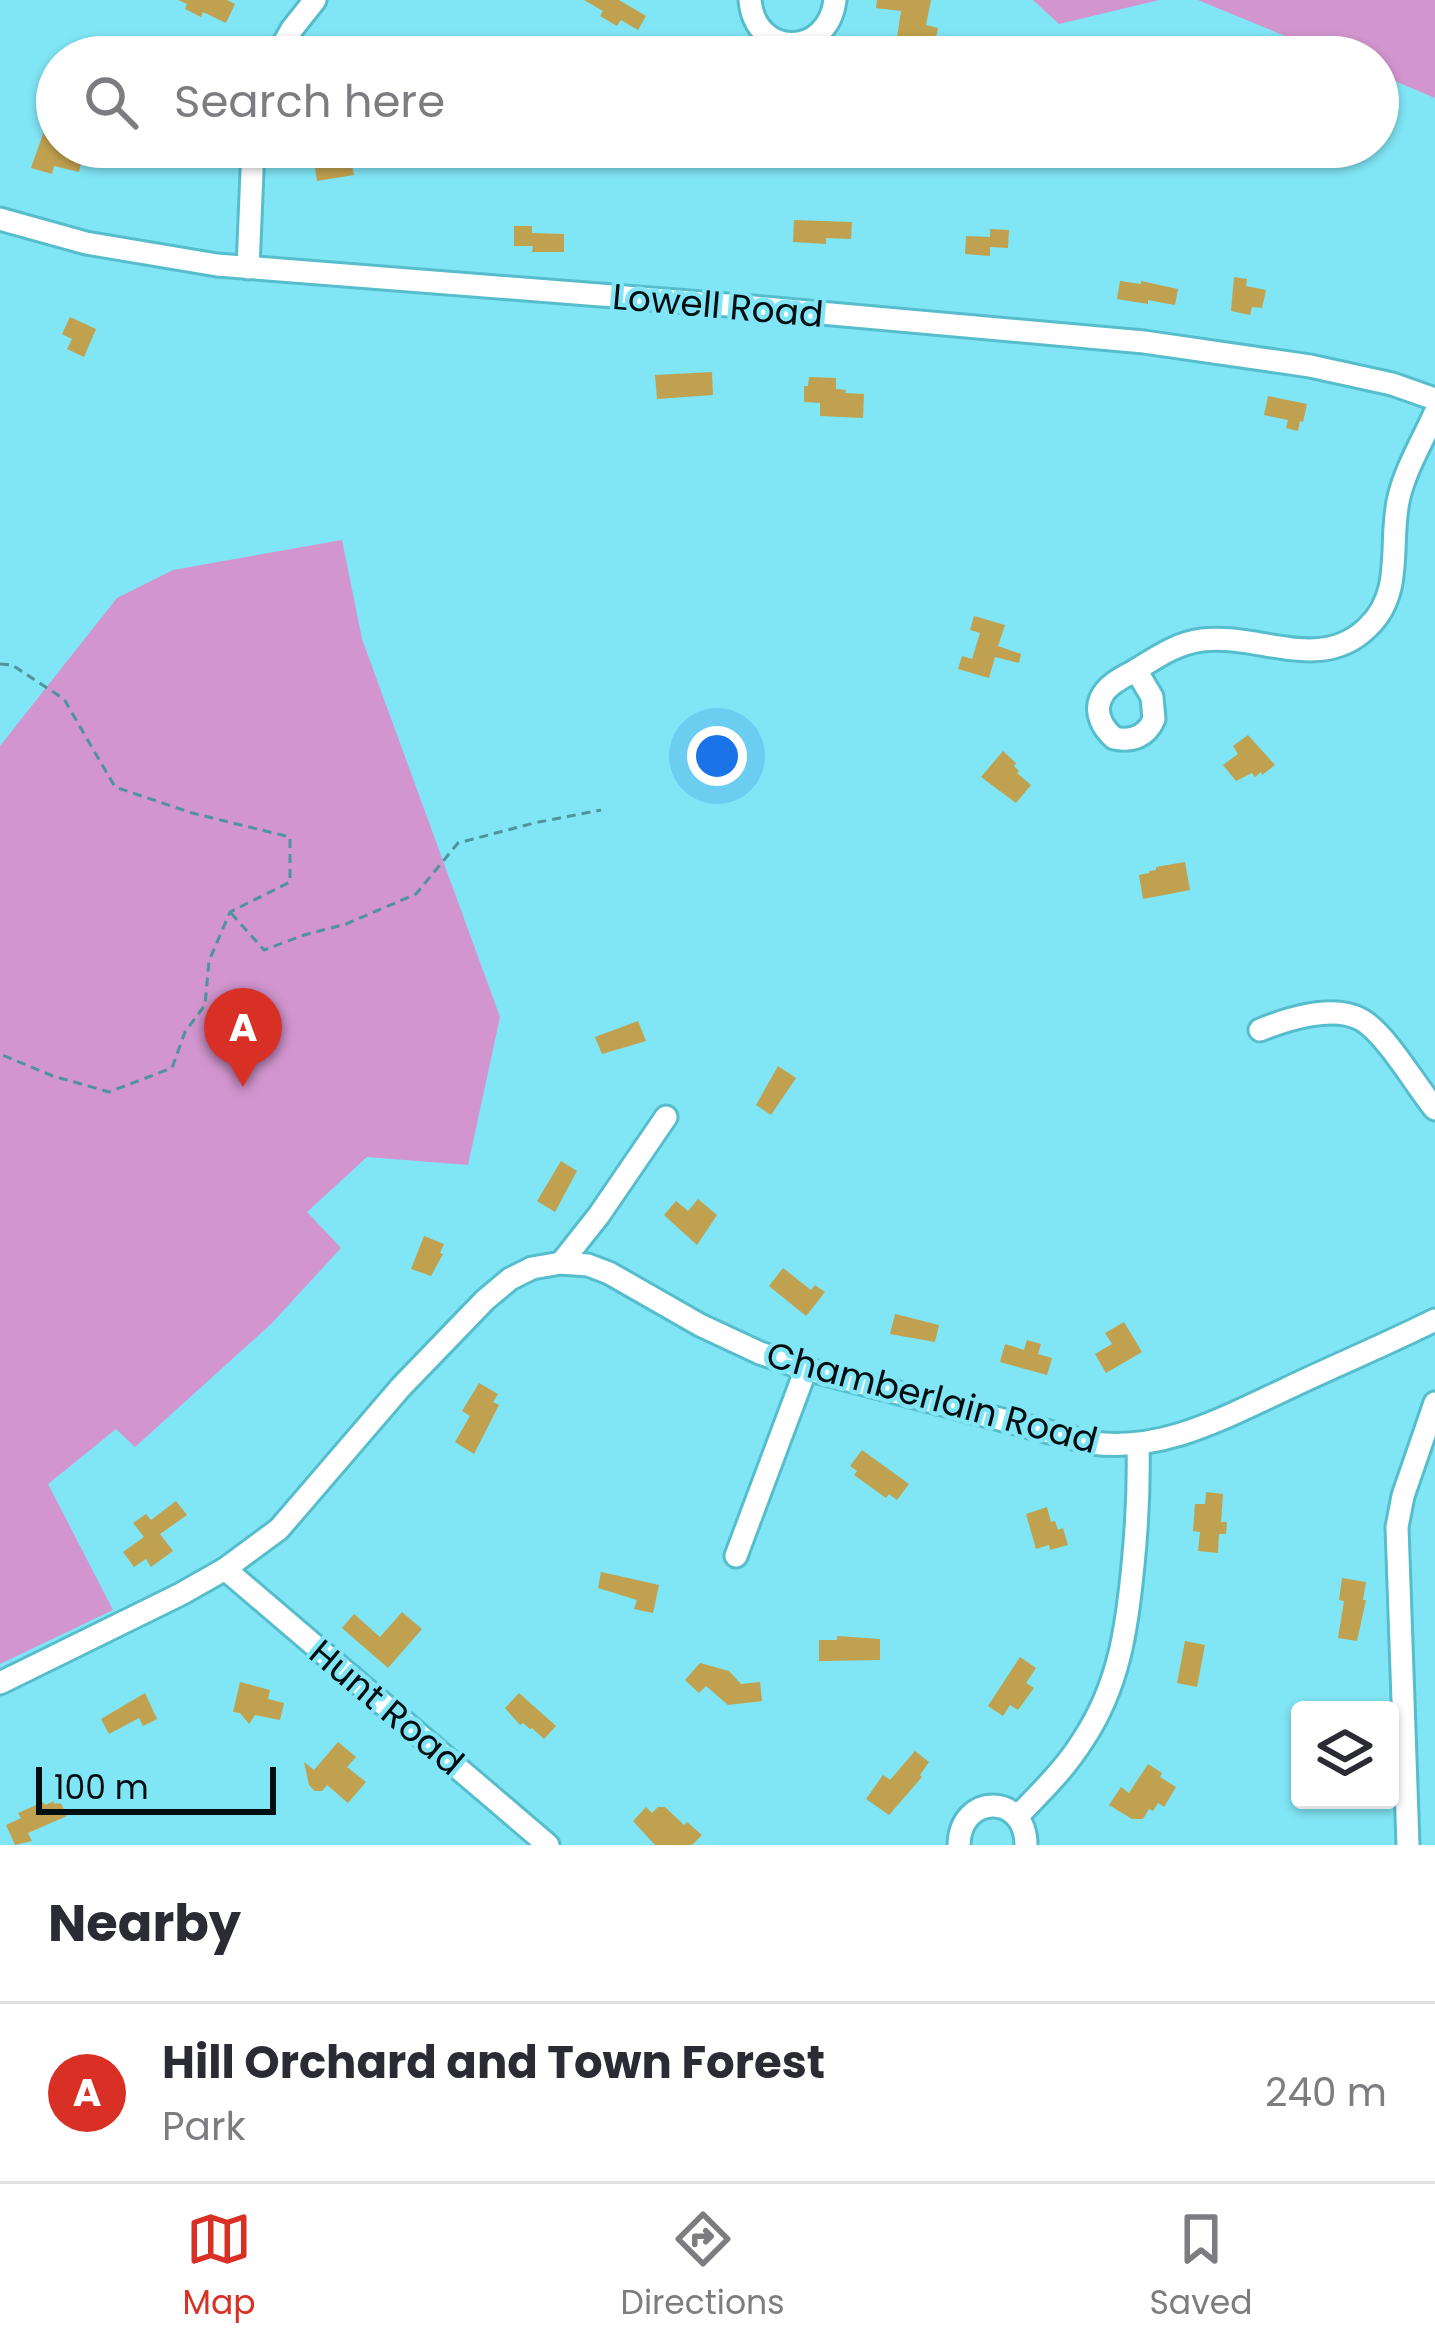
<!DOCTYPE html>
<html lang="en">
<head>
<meta charset="utf-8">
<style>
	:root { --surface:#fff; --page:#f2f2f3; --text:#2b2b33; --muted:#7c7c81; --line:#e1e1e2; --accent:#d93025 }
	body { margin:0; font-family:Poppins,sans-serif; background:var(--page); color:var(--text) }
	.controls { position:absolute; right:36px; bottom:36px; display:grid; overflow:hidden; border-radius:12px; box-shadow:0 3px 9px #0004 }
	.controls button { width:108px; height:108px; display:grid; place-items:center; padding:0; border:0; border-bottom:3px solid var(--line); background:var(--surface); color:var(--text); font:60px sans-serif }
	.scale { position:absolute; left:36px; bottom:30px; width:240px; box-sizing:border-box; padding-left:12px; border:6px solid #000e12; border-top:0; font-size:33px; line-height:42px; white-space:nowrap; color:#000e12; -webkit-text-stroke:9px #80e5f4; paint-order:stroke }
	.you { position:absolute; left:717px; top:756px; width:42px; height:42px; margin:-30px; border:9px solid #fff; border-radius:50%; background:#1a73e8; box-shadow:0 0 0 18px #1a73e833 }
	.badge { display:grid; place-items:center; width:78px; height:78px; border-radius:50%; background:var(--accent); color:#fff; font-size:39px; font-weight:700 }
	.pin { position:absolute; translate:-50% -99px; filter:drop-shadow(0 3px 6px #0008) }
	.pin::after { content:''; position:absolute; top:63px; width:42px; height:36px; background:inherit; clip-path:polygon(0 0,100% 0,50% 100%) }
	.list { margin:0; padding:0; list-style:none }
	h2 { display:flex; justify-content:space-between; align-items:center; height:156px; margin:0; padding:0 48px; font-size:51px }
	h2 small { font-size:39px; font-weight:400; color:var(--muted) }
	.list li { display:grid; grid-template-columns:78px 1fr auto; gap:36px; align-items:center; box-sizing:border-box; height:180px; padding:0 48px; border-top:3px solid var(--line) }
	.list b { display:block; font-size:45px; white-space:nowrap }
	.list p { margin:0; font-size:39px; white-space:nowrap; color:var(--muted) }
	.list em { font-size:39px; font-style:normal; color:var(--muted) }
	.icon { flex:none; width:66px; height:66px; fill:none; stroke:currentColor; stroke-width:2; stroke-linecap:round; stroke-linejoin:round }
	.map { position:relative; flex:none; width:1435px; height:1845px; overflow:hidden }
	.search { position:absolute; background:var(--surface); box-shadow:0 3px 9px #0004; left:36px; right:36px; top:36px; height:132px; display:flex; align-items:center; gap:30px; box-sizing:border-box; padding:0 42px; border-radius:66px; color:var(--muted); font-size:45px }
	.sheet { height:336px; background:var(--surface) }
	nav { display:flex; justify-content:space-around; align-items:center; box-sizing:border-box; height:168px; border-top:3px solid var(--line); background:var(--surface); font-size:33px; color:var(--muted) }
	nav a { display:grid; justify-items:center; gap:6px }
	nav .on { color:var(--accent) }
	.map>svg:first-child { display:block }
</style>
</head>
<body>
<div class="map">
<svg width="1435" height="1845" viewBox="0 0 1435 1845">
	<rect width="100%" height="100%" fill="#80e5f4"/>
	<g fill="#d295cf">
		<polygon points="1033,0 1159,0 1059,24"/>
		<polygon points="1198,0 1435,0 1435,98 1378,74 1378,57 1336,57"/>
		<polygon points="342,540 362,639 500,1017 468,1165 367,1157 307,1212 341,1248 271,1324 135,1447 116,1429 48,1484 113,1610 0,1664 0,746 117,598 173,570"/>
	</g>
	<g fill="#c0a14f">
		<polygon points="178,0 227,0 235,4 226,23 203,12 201,17 185,9 187,4"/>
		<polygon points="584,0 619,0 646,16 638,30 621,20 617,26 600,16 603,11"/>
		<polygon points="877,0 931,0 926,25 938,28 932,57 894,57 901,11 876,8"/>
		<polygon points="44,131 57,134 57,147 85,147 79,172 54,166 52,174 31,168"/>
		<polygon points="315,147 333,147 335,161 351,159 354,175 317,181 313,153 316,153"/>
		<polygon points="794,220 852,222 851,239 826,238 826,244 793,242"/>
		<polygon points="514,226 532,226 532,233 564,234 564,252 532,252 533,246 514,246"/>
		<polygon points="990,229 1009,230 1008,248 990,247 990,256 965,254 966,236 990,237"/>
		<polygon points="1234,277 1247,279 1246,286 1266,290 1262,308 1252,307 1250,315 1231,311"/>
		<polygon points="1120,281 1141,284 1141,281 1178,289 1175,305 1148,300 1148,304 1117,299"/>
		<polygon points="70,317 96,329 84,357 67,349 72,339 62,334"/>
		<polygon points="712,372 713,395 657,399 655,375"/>
		<polygon points="809,377 836,378 836,389 846,390 845,393 864,394 863,418 820,416 820,403 804,402 804,386 808,386"/>
		<polygon points="1268,396 1307,404 1303,422 1300,421 1298,431 1286,428 1288,420 1264,415"/>
		<polygon points="974,616 1005,625 998,646 1021,654 1019,663 995,657 989,678 958,669 962,656 972,659 980,633 970,630"/>
		<polygon points="1248,735 1275,765 1262,775 1261,772 1255,777 1252,773 1236,781 1223,765 1238,754 1233,746"/>
		<polygon points="1003,751 1016,763 1014,766 1019,771 1017,773 1031,785 1016,803 981,777"/>
		<polygon points="1185,862 1190,890 1143,899 1139,875 1149,873 1149,871 1156,870 1156,867"/>
		<polygon points="638,1021 646,1041 602,1054 595,1037"/>
		<polygon points="778,1066 796,1078 771,1115 756,1105"/>
		<polygon points="561,1161 577,1171 555,1212 537,1201"/>
		<polygon points="698,1199 717,1215 697,1245 664,1215 676,1201 688,1211"/>
		<polygon points="424,1236 444,1244 440,1253 443,1254 431,1276 411,1269"/>
		<polygon points="783,1268 811,1290 815,1285 825,1292 806,1316 769,1286"/>
		<polygon points="895,1314 939,1325 935,1342 890,1334"/>
		<polygon points="1124,1322 1142,1352 1106,1373 1095,1354 1112,1344 1105,1333"/>
		<polygon points="1027,1340 1041,1344 1038,1354 1052,1358 1047,1375 1000,1362 1005,1344 1024,1350"/>
		<polygon points="479,1383 498,1394 493,1402 499,1405 474,1454 455,1442 470,1416 462,1411"/>
		<polygon points="862,1450 909,1484 897,1500 889,1494 886,1498 854,1475 857,1471 850,1466"/>
		<polygon points="1206,1492 1223,1494 1221,1522 1227,1522 1226,1534 1219,1534 1218,1553 1198,1551 1200,1532 1193,1531 1195,1504 1205,1504"/>
		<polygon points="176,1501 187,1515 160,1534 173,1551 151,1567 146,1559 134,1567 123,1552 144,1537 133,1523 146,1514 151,1520"/>
		<polygon points="1047,1507 1051,1522 1055,1521 1058,1530 1063,1528 1068,1545 1050,1550 1049,1545 1036,1549 1026,1514"/>
		<polygon points="601,1572 659,1585 653,1613 634,1609 637,1600 598,1588"/>
		<polygon points="1342,1578 1366,1582 1363,1600 1366,1600 1357,1641 1338,1638 1344,1601 1339,1600"/>
		<polygon points="402,1612 422,1629 388,1668 342,1628 354,1614 380,1637"/>
		<polygon points="837,1636 880,1639 880,1660 819,1661 819,1640 837,1640"/>
		<polygon points="1185,1641 1205,1645 1197,1687 1177,1683"/>
		<polygon points="1020,1657 1036,1668 1026,1683 1034,1688 1018,1710 1010,1705 1003,1716 988,1706"/>
		<polygon points="700,1663 729,1671 741,1684 760,1682 762,1701 728,1705 706,1686 699,1693 685,1680"/>
		<polygon points="240,1682 270,1690 268,1699 284,1703 280,1720 255,1715 249,1724 240,1713 233,1712"/>
		<polygon points="145,1693 157,1719 143,1726 139,1718 109,1734 101,1719"/>
		<polygon points="519,1693 556,1726 544,1739 532,1728 530,1729 523,1723 520,1725 505,1708"/>
		<polygon points="338,1742 356,1757 347,1767 366,1782 348,1803 327,1785 322,1791 315,1791 309,1785 304,1762 314,1770"/>
		<polygon points="915,1751 929,1762 920,1775 922,1777 889,1815 866,1799 883,1775 890,1780"/>
		<polygon points="1148,1764 1162,1773 1160,1777 1176,1787 1164,1807 1158,1803 1153,1811 1149,1809 1143,1819 1132,1819 1109,1805 1121,1787 1129,1793"/>
		<polygon points="59,1799 67,1816 28,1833 32,1841 15,1845 6,1825 21,1818 18,1813 43,1802 45,1805"/>
		<polygon points="646,1807 652,1813 658,1807 665,1807 684,1825 687,1822 702,1835 692,1845 655,1845 633,1821"/>
	</g>
	<g fill="none" stroke-linecap="round" stroke-linejoin="round">
		<defs>
			<g id="minor">
				<path d="M 750,0 C 755,58 828,58 835,0"/>
				<polyline points="276,57 292,29 315,0"/>
				<polyline points="0,219 86,243 217,265 753,307 1144,342 1310,366 1392,384 1435,399"/>
				<polyline points="248,268 253,147"/>
				<path d="M 1136,670 L 1152,697 L 1154,719 C 1147,736 1132,742 1114,738 C 1103,728 1094,713 1101,698 C 1107,684 1124,677 1136,670 C 1157,657 1177,643 1202,640 C 1259,633 1321,674 1368,627 C 1405,592 1388,541 1399,497 C 1406,468 1423,440 1435,413"/>
				<path d="M 1260,1030 C 1287,1019 1334,1004 1362,1020 C 1386,1034 1416,1086 1435,1109"/>
				<polyline points="561,1263 599,1215 666,1117"/>
				<polyline points="736,1556 806,1369"/>
				<polyline points="225,1569 548,1845"/>
				<path d="M 0,1683 L 181,1594 L 225,1569 L 279,1529 L 401,1387 L 485,1300 L 510,1279 L 532,1268 L 561,1263 L 588,1265 L 609,1273 L 700,1325 L 760,1353 L 806,1369 L 1092,1443 C 1163,1452 1221,1419 1284,1390 C 1334,1366 1385,1345 1435,1320"/>
				<path d="M 1017,1817 C 1041,1792 1065,1769 1083,1740 C 1119,1686 1127,1628 1133,1565 C 1137,1525 1139,1485 1138,1445"/>
				<path d="M 959,1845 C 960,1793 1026,1793 1026,1845"/>
				<polyline points="1408,1845 1397,1527 1403,1496 1435,1403"/>
			</g>
		</defs>
		<use href="#minor" stroke="#56bdcc" stroke-width="27"/>
		<g stroke="#4f939e" stroke-width="3" stroke-dasharray="9 6" stroke-linecap="butt">
			<polyline points="0,664 12,665 64,699 115,787 192,813 290,837 290,882 230,912 209,961 205,1005 185,1032 172,1068 109,1092 53,1076 0,1054"/>
			<polyline points="231,913 264,950 304,935 346,924 416,894 458,843 534,823 601,810"/>
		</g>
		<use href="#minor" stroke="#fff" stroke-width="21"/>
	</g>
	<g text-anchor="middle" stroke-width="9" stroke-linejoin="round" paint-order="stroke">
		<g font-size="36" fill="#000e12" stroke="#80e5f4">
			<text transform="translate(718 305) rotate(5)" y="13">Lowell Road</text>
			<text transform="translate(932 1397) rotate(15)" y="13">Chamberlain Road</text>
			<text transform="translate(387 1707) rotate(40)" y="13">Hunt Road</text>
		</g>
	</g>
</svg>
<div class="controls">
<button><svg class="icon" aria-label="layers" viewBox="0 0 24 24"><path d="M12 4l9 5-9 5-9-5zM3 14l9 5 9-5"/></svg></button>
</div>
<div class="scale">100 m</div>
<div class="you"></div>
<div class="pin badge" style="left:243px;top:1087px">A</div>
<div class="search"><svg class="icon" aria-label="search" viewBox="0 0 24 24"><circle cx="10" cy="10" r="6"/><path d="M15 15l6 6"/></svg>Search here</div>
</div>
<section class="sheet">
<h2>Nearby<small></small></h2>
<ul class="list">
<li><span class="badge">A</span><div><b>Hill Orchard and Town Forest</b><p>Park</p></div><em>240 m</em></li>
</ul>
</section>
<nav>
<a class="on"><svg class="icon" aria-label="map" viewBox="0 0 24 24"><path d="M3 6l6-2 6 2 6-2v14l-6 2-6-2-6 2zM9 4v14M15 6v14"/></svg>Map</a>
<a><svg class="icon" aria-label="directions" viewBox="0 0 24 24"><path d="M12 3l9 9-9 9-9-9zM9 14v-3h6M13 9l2 2-2 2"/></svg>Directions</a>
<a><svg class="icon" aria-label="saved" viewBox="0 0 24 24"><path d="M7 4h10v16l-5-4-5 4z"/></svg>Saved</a>
</nav>
</body>
</html>
